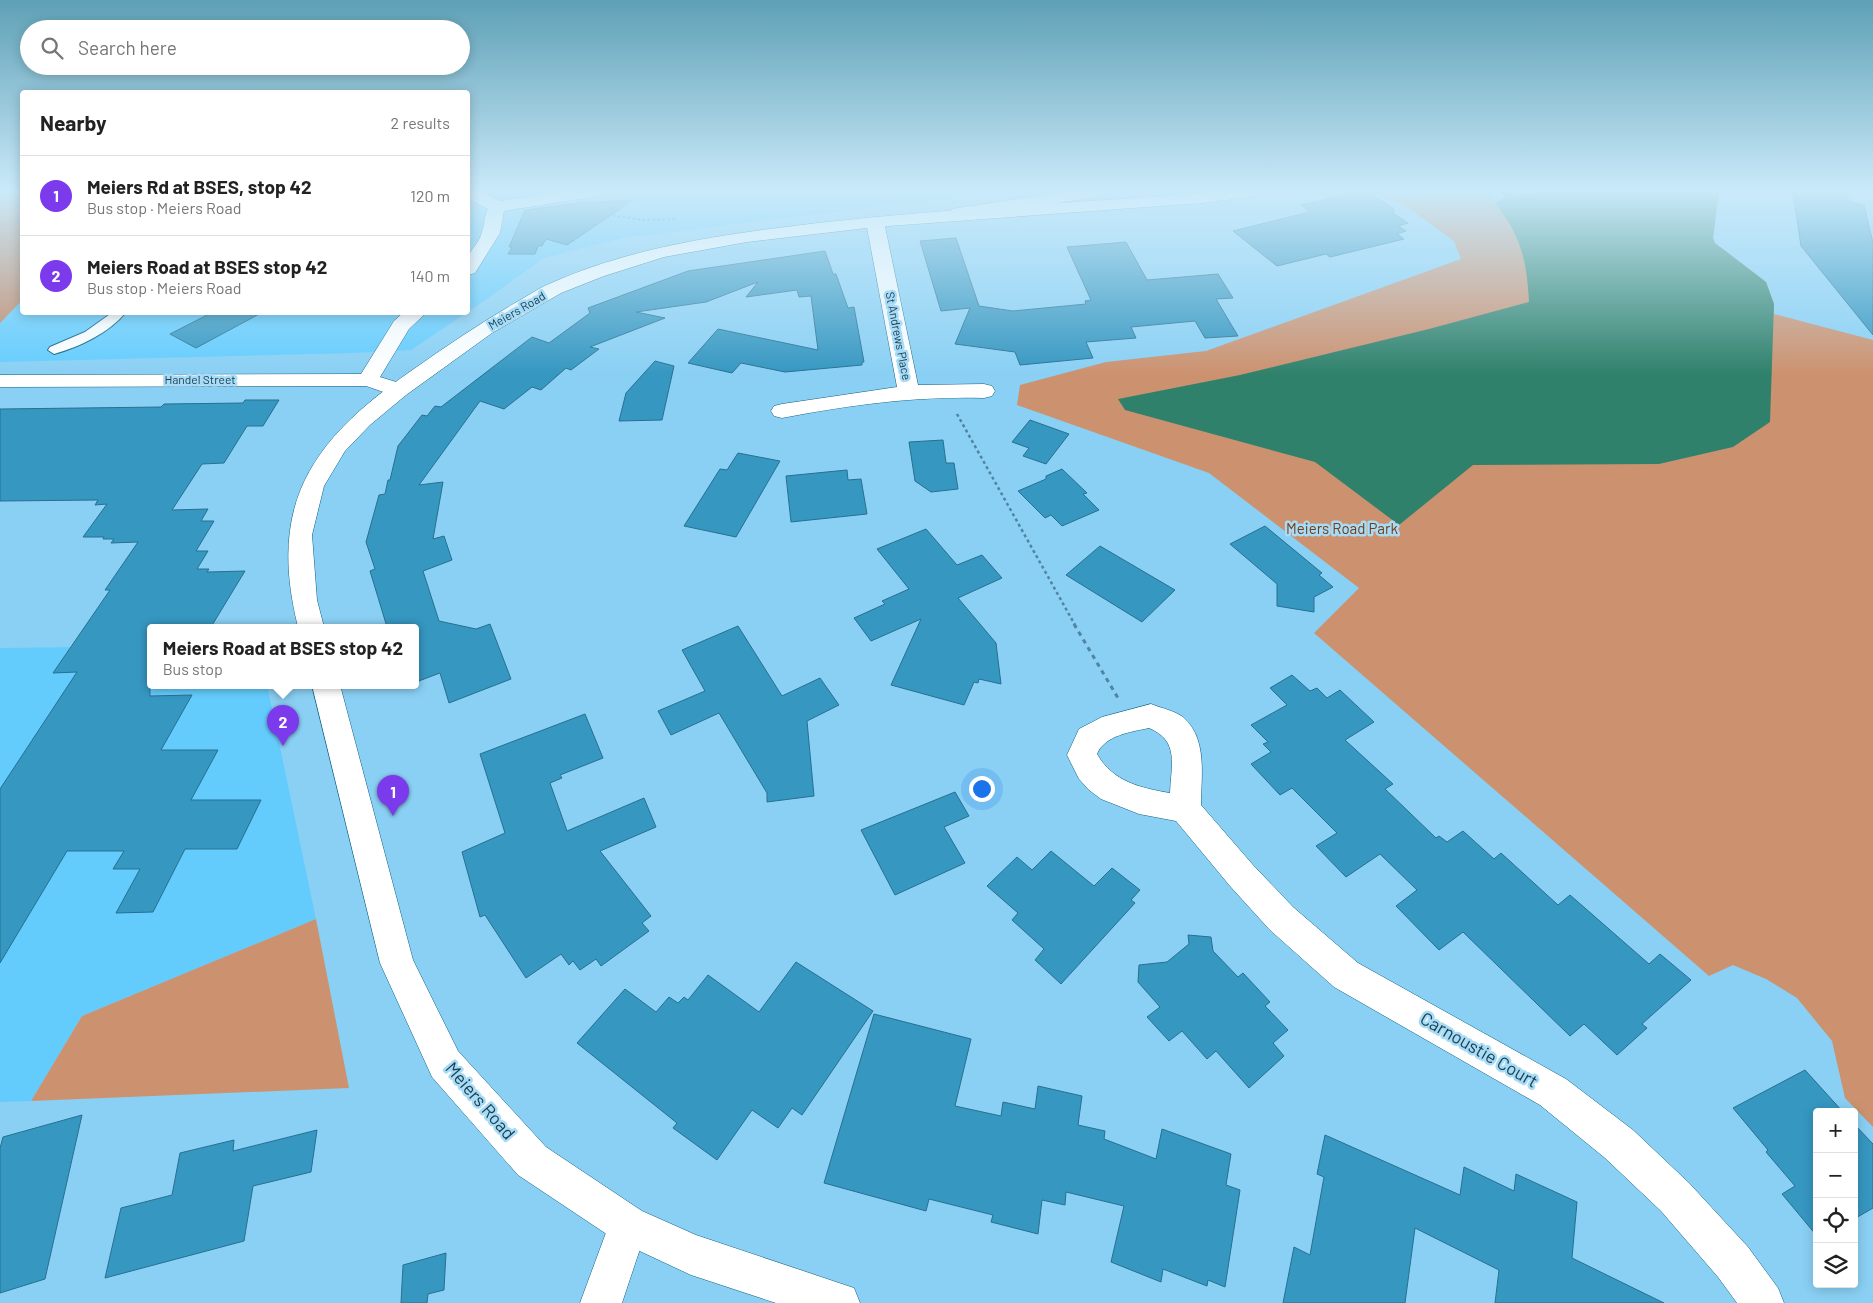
<!DOCTYPE html>
<html lang="en">
<head>
<meta charset="utf-8">
<style>
	:root { --surface:#fff; --page:#f6f6f6; --text:#222; --muted:#767676; --line:#e0e0e0; --accent:#7c3aed }
	body { margin:0; font-family:Barlow,sans-serif; background:var(--page); color:var(--text) }
	.controls { position:absolute; right:15px; bottom:15px; display:grid; overflow:hidden; border-radius:5px; box-shadow:0 2px 12px #0003 }
	.controls button { width:45px; height:45px; display:grid; place-items:center; padding:0; border:0; border-bottom:1px solid var(--line); background:var(--surface); color:var(--text); font:25px sans-serif }
	.you { position:absolute; left:981px; top:788px; width:18px; height:18px; margin:-12px; border:4px solid #fff; border-radius:50%; background:#1a73e8; box-shadow:0 0 0 8px #1a73e833 }
	.badge { display:grid; place-items:center; width:32px; height:32px; border-radius:50%; background:var(--accent); color:#fff; font-size:16px; font-weight:700 }
	.pin { position:absolute; translate:-50% -41px; filter:drop-shadow(0 1px 2px #0008) }
	.pin::after { content:''; position:absolute; top:26px; width:18px; height:15px; background:inherit; clip-path:polygon(0 0,100% 0,50% 100%) }
	.popup { position:absolute; left:147px; top:624px; width:272px; height:65px; box-sizing:border-box; display:grid; place-content:center; border-radius:5px; background:var(--surface); filter:drop-shadow(0 1px 4px #0005); font-size:16px; white-space:nowrap; color:var(--muted) }
	.popup b { font-size:19px; color:var(--text) }
	.popup::after { content:''; position:absolute; left:50%; top:100%; margin-left:-10px; border:10px solid transparent; border-top-color:var(--surface) }
	.list { margin:0; padding:0; list-style:none }
	h2 { display:flex; justify-content:space-between; align-items:center; height:65px; margin:0; padding:0 20px; font-size:21px }
	h2 small { font-size:16px; font-weight:400; color:var(--muted) }
	.list li { display:grid; grid-template-columns:32px 1fr auto; gap:15px; align-items:center; box-sizing:border-box; height:80px; padding:0 20px; border-top:1px solid var(--line) }
	.list b { display:block; font-size:19px; white-space:nowrap }
	.list p { margin:0; font-size:16px; white-space:nowrap; color:var(--muted) }
	.list em { font-size:16px; font-style:normal; color:var(--muted) }
	.icon { flex:none; width:28px; height:28px; fill:none; stroke:currentColor; stroke-width:2; stroke-linecap:round; stroke-linejoin:round }
	.map { position:relative; flex:none; width:1873px; height:1303px; overflow:hidden }
	.search { position:absolute; background:var(--surface); box-shadow:0 2px 12px #0003; left:20px; top:20px; width:450px; height:55px; display:flex; align-items:center; gap:12px; box-sizing:border-box; padding:0 18px; border-radius:28px; color:var(--muted); font-size:19px }
	.panel { position:absolute; background:var(--surface); box-shadow:0 2px 12px #0003; left:20px; top:90px; width:450px; height:225px; border-radius:5px }
	.map>svg:first-child { display:block }
</style>
</head>
<body>
<div class="map">
<svg width="1873" height="1303" viewBox="0 0 1873 1303">
	<rect width="100%" height="100%" fill="#8ad0f4"/>
	<g fill="#64ccfd">
		<polygon points="468,192 999,192 623,238 544,258 468,312"/>
		<polygon points="22,300 22,312 466,313 411,350 353,353 0,362 0,323"/>
		<polygon points="150,646 150,685 267,685 316,919 82,1016 31,1101 0,1102 0,648"/>
	</g>
	<g fill="#cc9270">
		<polygon points="0,192 22,192 22,300 0,323"/>
		<polygon points="1373,192 1394,192 1418,196 1444,192 1485,192 1495,203 1509,195 1537,192 1719,192 1713,238 1715,243 1766,282 1774,304 1774,314 1873,340 1873,1127 1845,1098 1832,1041 1797,998 1766,979 1733,965 1709,976 1314,633 1359,588 1209,473 1017,405 1020,385 1106,362 1206,351 1461,259 1454,241 1407,207"/>
		<polygon points="316,919 349,1088 31,1101 82,1016"/>
	</g>
	<polygon fill="#c18664" points="22,214 22,300 0,323 0,223"/>
	<path fill="#30816b" d="M 1537,192 L 1719,192 L 1713,238 L 1715,243 L 1766,282 L 1774,304 L 1770,422 L 1733,447 L 1659,464 L 1473,465 L 1399,525 L 1315,462 L 1125,410 L 1118,399 L 1240,375 L 1429,329 L 1529,302 C 1527,262 1521,235 1495,203 L 1509,195 Z"/>
	<g fill="none" stroke-linecap="round" stroke-linejoin="round">
		<polyline stroke="#30816b" stroke-width="6" points="1504,192 1509,195"/>
	</g>
	<g fill="#3697c1" stroke="#277090">
		<polygon points="1360,192 1368,192 1394,209 1393,213 1408,223 1398,226 1406,231 1397,234 1404,239 1330,257 1326,254 1277,266 1233,231 1310,212 1301,205"/>
		<polygon points="1793,192 1836,192 1847,193 1849,202 1864,205 1873,243 1873,335 1801,246"/>
		<polygon points="633,200 567,245 546,239 542,246 538,246 535,254 508,254 512,247 509,247 525,210 580,203"/>
		<polygon points="956,238 979,306 1013,311 1086,304 1085,301 1091,300 1067,247 1126,242 1147,280 1218,274 1233,298 1216,299 1238,336 1205,338 1195,321 1131,327 1136,338 1086,342 1093,358 1020,365 1015,352 955,344 970,308 941,311 920,241"/>
		<polygon points="825,251 833,274 836,274 848,308 854,307 864,362 862,362 862,365 785,372 741,363 732,373 688,363 718,329 818,350 811,296 799,297 797,290 746,297 758,282 706,302 636,312 665,318 590,347 599,349 571,370 566,368 541,390 532,387 504,409 480,401 419,485 443,482 433,539 444,536 452,560 423,571 439,621 476,629 490,624 511,679 449,703 440,673 416,682 416,627 387,627 370,571 375,569 366,542 379,495 385,494 388,480 390,480 398,446 422,415 427,416 435,406 441,407 532,337 549,343 590,313 588,308 688,271"/>
		<polygon points="213,312 263,312 196,348 170,334"/>
		<polygon points="655,361 674,366 662,420 619,421 626,393"/>
		<polygon points="245,400 279,400 263,426 247,426 224,463 202,464 172,510 208,509 201,521 214,521 196,551 208,551 197,569 209,569 207,572 245,571 211,627 150,627 150,696 192,695 161,750 218,750 191,800 261,800 237,849 185,849 153,912 116,913 140,869 113,869 124,851 67,851 0,963 0,789 77,672 53,673 110,590 105,590 138,542 111,543 114,539 103,539 104,537 83,537 107,504 95,505 98,500 0,501 0,409 161,407 164,404 243,403"/>
		<polygon points="1030,420 1069,434 1046,464 1023,456 1029,448 1012,442"/>
		<polygon points="943,440 946,463 954,463 958,489 931,492 915,481 909,442"/>
		<polygon points="738,453 780,461 736,537 684,526 720,469 727,470"/>
		<polygon points="1062,469 1087,493 1083,494 1099,510 1062,526 1051,515 1045,518 1018,491 1046,479 1046,476"/>
		<polygon points="847,470 848,480 861,479 867,514 791,522 786,476"/>
		<polygon points="1265,526 1322,573 1319,575 1333,587 1314,597 1314,612 1277,606 1277,584 1230,544"/>
		<polygon points="926,529 957,565 982,555 1002,578 958,598 996,643 1001,684 979,679 978,683 974,682 964,705 891,685 921,619 871,641 854,618 885,604 882,601 909,589 877,549"/>
		<polygon points="1100,546 1175,590 1142,622 1066,575"/>
		<polygon points="738,626 782,696 820,678 839,705 807,721 814,796 767,802 767,793 719,713 671,735 658,711 705,691 682,650"/>
		<polygon points="1292,675 1310,691 1317,688 1327,698 1340,690 1374,722 1345,740 1393,784 1385,789 1436,838 1439,836 1447,842 1463,831 1494,859 1501,853 1558,905 1570,895 1649,964 1660,954 1691,980 1642,1024 1647,1028 1617,1055 1584,1024 1570,1036 1463,932 1439,950 1396,906 1417,890 1380,854 1346,877 1316,846 1337,833 1292,788 1280,795 1251,764 1271,752 1263,744 1268,742 1251,725 1287,705 1270,688"/>
		<polygon points="585,714 603,758 560,775 562,778 550,783 567,831 644,798 656,827 600,851 651,916 642,923 649,931 601,966 596,959 580,970 573,961 569,965 561,954 526,978 485,915 480,917 462,852 505,833 480,754"/>
		<polygon points="955,792 969,816 944,827 965,863 895,895 861,830"/>
		<polygon points="1051,851 1094,886 1112,868 1140,890 1131,900 1135,903 1061,984 1035,960 1044,949 1012,920 1018,913 987,886 1017,857 1032,870"/>
		<polygon points="1188,935 1211,937 1213,951 1238,977 1243,973 1270,1002 1265,1006 1288,1030 1273,1043 1284,1056 1249,1088 1216,1051 1207,1059 1182,1031 1169,1041 1147,1017 1160,1007 1138,982 1139,965 1167,962 1189,944"/>
		<polygon points="796,962 873,1011 802,1115 792,1108 778,1128 752,1110 717,1160 673,1128 677,1123 577,1043 625,989 656,1012 669,997 678,1003 684,997 688,1000 708,975 759,1012"/>
		<polygon points="874,1014 971,1039 955,1106 1001,1116 1003,1102 1035,1109 1038,1086 1082,1096 1078,1125 1105,1131 1104,1139 1156,1159 1162,1129 1231,1154 1226,1185 1240,1190 1225,1287 1208,1280 1207,1286 1163,1269 1161,1282 1111,1262 1124,1206 1066,1192 1065,1205 1042,1200 1038,1234 991,1222 993,1215 929,1199 926,1211 824,1183"/>
		<polygon points="1805,1070 1843,1112 1817,1112 1817,1236 1782,1194 1795,1186 1766,1152 1768,1150 1733,1108"/>
		<polygon points="82,1115 45,1279 0,1293 0,1148 3,1137"/>
		<polygon points="1854,1124 1873,1144 1873,1208 1854,1219"/>
		<polygon points="317,1130 311,1172 253,1186 244,1241 105,1278 121,1208 172,1195 180,1153 234,1140 233,1151"/>
		<polygon points="1325,1135 1460,1195 1464,1167 1514,1191 1516,1174 1577,1202 1572,1258 1664,1303 1495,1303 1499,1270 1415,1228 1405,1303 1283,1303 1294,1247 1310,1255 1324,1177 1317,1174"/>
		<polygon points="446,1253 444,1290 428,1294 427,1303 401,1303 403,1265"/>
	</g>
	<g fill="none" stroke-linecap="round" stroke-linejoin="round">
		<defs>
			<path id="lane" d="M 113,312 L 126,312 C 109,333 79,347 54,354 L 48,350 L 50,347 L 85,332 Z"/>
			<g id="street">
				<path d="M 468,192 L 481,192 L 500,201 L 562,192 L 601,192 L 598,196 L 592,197 L 504,211 L 500,233 L 475,273 L 468,275 C 464,248 476,252 482,232 C 485,224 484,216 488,209 L 468,198 Z"/>
				<polygon points="1065,192 1105,192 1102,196 1096,197 958,218 952,217 949,213 952,209 958,208"/>
				<polygon points="1212,192 1257,192 1254,196 1248,197 1195,204 1189,203 1186,199 1189,195"/>
				<path d="M 875,217 L 881,218 L 884,222 L 918,385 L 984,384 L 992,386 L 995,391 L 992,396 L 984,398 C 916,396 849,405 782,418 L 774,416 L 771,411 L 774,406 L 782,404 L 897,387 L 866,222 L 869,218 Z"/>
				<polygon points="404,312 427,312 409,329 380,377 406,385 409,390 406,395 398,397 366,386 0,387 0,375 361,374 394,321"/>
				<path d="M 1151,704 C 1161,708 1175,711 1183,717 C 1208,739 1201,776 1201,805 L 1253,865 L 1293,907 L 1358,963 L 1566,1079 L 1633,1130 L 1689,1183 L 1748,1247 L 1778,1288 L 1784,1303 L 1737,1303 L 1718,1277 L 1661,1211 L 1605,1158 L 1540,1105 L 1334,987 L 1269,929 L 1230,886 L 1176,821 L 1139,814 L 1101,799 L 1089,790 L 1079,779 L 1067,755 L 1079,729 L 1102,717 ZM 1149,728 C 1180,741 1171,765 1170,793 C 1141,788 1113,782 1097,754 C 1105,735 1131,732 1149,728 Z"/>
				<polygon points="628,1205 642,1211 648,1225 622,1303 580,1303 614,1211"/>
			</g>
			<g id="secondary">
				<path d="M 1195,194 L 1201,195 L 1204,199 L 1201,203 L 875,227 L 747,242 L 664,257 L 604,276 L 561,293 L 492,333 L 406,395 L 370,425 L 345,451 L 324,486 L 312,535 L 317,600 L 324,627 L 298,627 C 267,503 312,440 411,371 C 445,347 479,324 515,303 C 526,297 537,289 549,284 C 634,246 726,234 818,223 C 943,209 1069,203 1195,194 Z"/>
				<polygon points="312,685 340,685 413,960 458,1051 546,1147 642,1211 696,1235 854,1288 860,1303 776,1303 691,1275 614,1239 518,1175 432,1077 380,963"/>
			</g>
		</defs>
		<use href="#lane" stroke="#11607f" stroke-width="2"/>
		<use href="#street" stroke="#11607f" stroke-width="1"/>
		<use href="#secondary" stroke="#11607f" stroke-width="1"/>
		<polyline stroke="#5085a1" stroke-width="2" stroke-dasharray="2.5 2.5" stroke-linecap="butt" points="598,213 642,220 677,219"/>
		<polyline stroke="#5085a1" stroke-width="2.5" stroke-dasharray="3 3" stroke-linecap="butt" points="957,414 1075,625"/>
		<polyline stroke="#5085a1" stroke-width="3" stroke-dasharray="4.5 4.5" stroke-linecap="butt" points="1074,624 1118,698"/>
		<use href="#lane" fill="#fff" fill-rule="evenodd"/>
		<use href="#street" fill="#fff" fill-rule="evenodd"/>
		<use href="#secondary" fill="#fff" fill-rule="evenodd"/>
	</g>
	<linearGradient id="sky" x2="0" y2="1"><stop stop-color="#5ea0b6"/><stop offset="0.51" stop-color="#caeafa"/><stop offset="1" stop-color="#caeafa" stop-opacity="0"/></linearGradient>
	<rect width="1873" height="374" fill="url(#sky)"/>
	<g text-anchor="middle" stroke-width="5" stroke-linejoin="round" paint-order="stroke">
		<g font-size="12" fill="#1a4154" stroke="#a7dbf6">
			<text transform="translate(517 311) rotate(-30)" y="4">Meiers Road</text>
			<text transform="translate(898 336) rotate(79)" y="4">St Andrews Place</text>
			<text x="200" y="384">Handel Street</text>
		</g>
		<g font-size="15" fill="#743c15" stroke="#a7dbf6">
			<text x="1342" y="534">Meiers Road Park</text>
		</g>
		<g font-size="18" fill="#1a4154" stroke="#a7dbf6">
			<text transform="translate(1479 1050) rotate(30)" y="6">Carnoustie Court</text>
			<text transform="translate(480 1101) rotate(49)" y="6">Meiers Road</text>
		</g>
	</g>
</svg>
<div class="controls">
<button>+</button>
<button>−</button>
<button><svg class="icon" aria-label="locate" viewBox="0 0 24 24"><circle cx="12" cy="12" r="6"/><path d="M12 2v4M12 18v4M2 12h4M18 12h4"/></svg></button>
<button><svg class="icon" aria-label="layers" viewBox="0 0 24 24"><path d="M12 4l9 5-9 5-9-5zM3 14l9 5 9-5"/></svg></button>
</div>
<div class="you"></div>
<div class="pin badge" style="left:393px;top:816px">1</div>
<div class="pin badge" style="left:283px;top:746px">2</div>
<div class="popup"><b>Meiers Road at BSES stop 42</b>Bus stop</div>
<div class="search"><svg class="icon" aria-label="search" viewBox="0 0 24 24"><circle cx="10" cy="10" r="6"/><path d="M15 15l6 6"/></svg>Search here</div>
<section class="panel">
<h2>Nearby<small>2 results</small></h2>
<ul class="list">
<li><span class="badge">1</span><div><b>Meiers Rd at BSES, stop 42</b><p>Bus stop · Meiers Road</p></div><em>120 m</em></li>
<li><span class="badge">2</span><div><b>Meiers Road at BSES stop 42</b><p>Bus stop · Meiers Road</p></div><em>140 m</em></li>
</ul>
</section>
</div>
</body>
</html>
